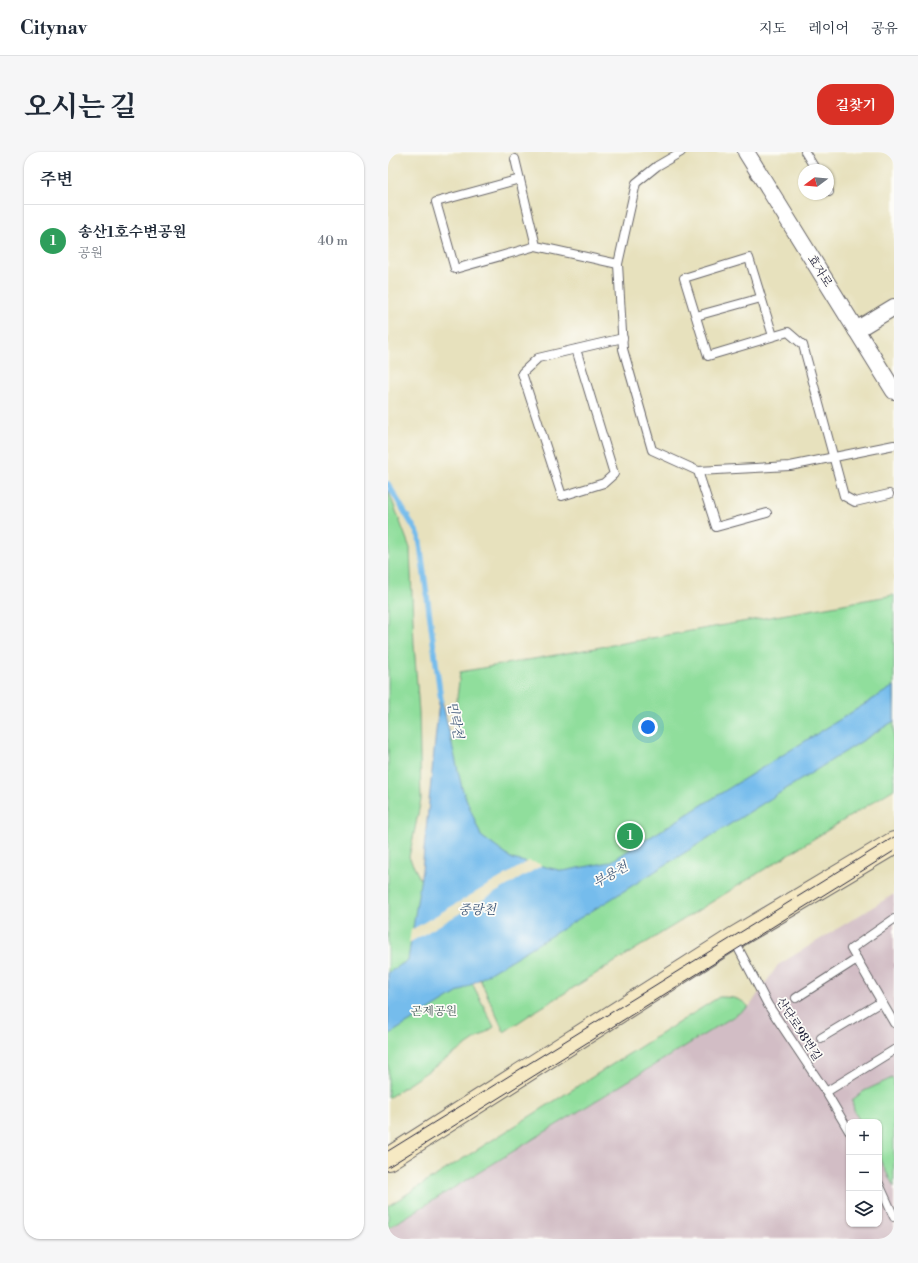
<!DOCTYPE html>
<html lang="ko">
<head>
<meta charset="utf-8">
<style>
	:root { --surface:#fff; --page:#f6f6f7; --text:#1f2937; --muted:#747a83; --line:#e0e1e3; --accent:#d93025 }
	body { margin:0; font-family:"Libre Bodoni","Noto Serif KR",serif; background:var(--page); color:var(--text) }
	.controls { position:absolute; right:12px; bottom:12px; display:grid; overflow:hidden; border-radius:8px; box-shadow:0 1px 3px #0004 }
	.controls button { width:36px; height:36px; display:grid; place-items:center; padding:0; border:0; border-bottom:1px solid var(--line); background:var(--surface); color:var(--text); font:20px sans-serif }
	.compass { position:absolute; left:410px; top:12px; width:36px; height:36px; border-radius:50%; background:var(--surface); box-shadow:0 1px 3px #0004; rotate:254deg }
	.you { position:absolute; left:260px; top:575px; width:14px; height:14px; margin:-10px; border:3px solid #fff; border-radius:50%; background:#1a73e8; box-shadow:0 0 0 6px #1a73e833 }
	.badge { display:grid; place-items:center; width:26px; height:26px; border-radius:50%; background:var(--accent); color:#fff; font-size:13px; font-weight:700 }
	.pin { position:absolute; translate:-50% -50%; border:2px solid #fff; box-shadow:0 1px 4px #0006 }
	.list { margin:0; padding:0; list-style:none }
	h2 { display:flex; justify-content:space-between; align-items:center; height:52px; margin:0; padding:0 16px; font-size:17px }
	h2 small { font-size:13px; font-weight:400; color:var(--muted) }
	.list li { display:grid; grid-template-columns:26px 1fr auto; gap:12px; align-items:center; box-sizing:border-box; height:72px; padding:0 16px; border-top:1px solid var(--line) }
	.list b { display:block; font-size:15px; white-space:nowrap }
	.list p { margin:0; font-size:13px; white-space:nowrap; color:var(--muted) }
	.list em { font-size:13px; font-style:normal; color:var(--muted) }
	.icon { flex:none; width:22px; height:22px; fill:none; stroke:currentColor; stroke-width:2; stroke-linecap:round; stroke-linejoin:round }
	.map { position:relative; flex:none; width:506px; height:1087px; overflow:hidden; border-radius:16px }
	header { display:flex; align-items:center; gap:24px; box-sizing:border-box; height:56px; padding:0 20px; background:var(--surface); border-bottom:1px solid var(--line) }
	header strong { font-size:19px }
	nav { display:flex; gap:22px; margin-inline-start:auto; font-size:14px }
	.intro { display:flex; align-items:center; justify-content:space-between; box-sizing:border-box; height:96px; padding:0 24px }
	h1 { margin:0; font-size:28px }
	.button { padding:10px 18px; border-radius:16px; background:var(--accent); color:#fff; font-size:14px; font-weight:700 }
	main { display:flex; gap:24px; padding:0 24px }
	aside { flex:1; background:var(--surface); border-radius:16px; box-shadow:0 1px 3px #0004 }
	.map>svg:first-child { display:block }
</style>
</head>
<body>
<header>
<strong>Citynav</strong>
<nav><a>지도</a><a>레이어</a><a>공유</a></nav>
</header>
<div class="intro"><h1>오시는 길</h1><a class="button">길찾기</a></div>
<main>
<aside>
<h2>주변<small></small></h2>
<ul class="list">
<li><span class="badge" style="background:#2e9e5b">1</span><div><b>송산1호수변공원</b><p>공원</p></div><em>40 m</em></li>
</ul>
</aside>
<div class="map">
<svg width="506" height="1087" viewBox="0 0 506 1087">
	<rect width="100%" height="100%" fill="#fdfcf7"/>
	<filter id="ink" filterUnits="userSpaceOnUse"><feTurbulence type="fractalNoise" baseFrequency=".025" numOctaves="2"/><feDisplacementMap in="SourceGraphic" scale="8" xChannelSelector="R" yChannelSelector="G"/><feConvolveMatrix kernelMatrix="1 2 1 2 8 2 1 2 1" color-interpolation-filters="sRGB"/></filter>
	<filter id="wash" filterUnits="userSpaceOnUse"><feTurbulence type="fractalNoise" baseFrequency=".012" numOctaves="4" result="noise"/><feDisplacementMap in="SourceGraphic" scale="16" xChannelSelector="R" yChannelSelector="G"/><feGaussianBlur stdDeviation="0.9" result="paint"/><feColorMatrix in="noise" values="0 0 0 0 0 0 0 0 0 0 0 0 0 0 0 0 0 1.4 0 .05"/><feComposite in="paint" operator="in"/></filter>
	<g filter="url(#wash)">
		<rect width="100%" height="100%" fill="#e7e1bd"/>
		<path fill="#d2bdc5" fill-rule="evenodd" d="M 506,742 L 506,1087 L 0,1087 L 0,1076 L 361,855 L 390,813 ZM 461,970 L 491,970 L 491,1072 L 461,1072 Z"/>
		<g fill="#90de9c" stroke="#59806c">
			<polygon points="0,338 22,396 26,492 31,560 33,648 21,705 106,875 0,946"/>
			<polygon points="506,443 506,637 143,862 116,880 48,730 72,520"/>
			<path d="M 331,845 C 344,845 353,846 361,855 L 0,1076 L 0,1054 Z"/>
			<polygon points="504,926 506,929 506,1035 491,1006 491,970 472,970 466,958 464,948 476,939"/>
		</g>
		<polygon fill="#74bcec" stroke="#4b6f94" points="506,534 506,569 220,749 0,883 0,821 20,808 34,718 52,540 74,636 93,684 124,707 175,719 222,710"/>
		<polygon fill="#e7e1bd" points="141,709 152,712 153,714 21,791 23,778"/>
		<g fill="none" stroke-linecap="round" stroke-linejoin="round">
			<polyline stroke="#74bcec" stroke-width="5.5" points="0,332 31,384 53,548"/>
		</g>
	</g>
	<g filter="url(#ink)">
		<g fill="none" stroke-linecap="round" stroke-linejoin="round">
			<defs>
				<g id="lane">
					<polyline points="293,0 269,14 248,31 230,112 235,197 264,298 310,319 402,314 506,293"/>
					<polyline points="417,0 428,18"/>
					<polyline points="127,7 148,94 230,112"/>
					<polyline points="132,27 48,50 67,117 148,94"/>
					<polyline points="440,37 441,40"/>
					<polyline points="308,164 373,146"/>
					<polyline points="385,184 361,106 296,126 320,204 400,180 415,193 456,344 467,350 501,342"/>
					<polyline points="188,197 226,322 216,331 174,344 134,221 150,206 235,186"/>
					<polyline points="310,319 328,375 379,361"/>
					<polyline points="506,767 463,797 506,871"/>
					<polyline points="346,788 380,853 438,940 461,979"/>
					<polyline points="408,846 469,807"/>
					<polyline points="433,886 493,850"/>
					<polyline points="438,940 506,898"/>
					<polyline points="491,1032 506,1065"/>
				</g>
				<g id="street">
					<polyline points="358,0 506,239"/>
					<polyline points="468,178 506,155"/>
				</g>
				<polyline id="secondary" points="0,1007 345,787 506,691"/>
			</defs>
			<use href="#lane" stroke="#676568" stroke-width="10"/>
			<use href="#street" stroke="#676568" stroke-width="18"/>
			<use href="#secondary" stroke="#676568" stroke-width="24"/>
			<use href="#lane" stroke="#fff" stroke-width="8"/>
			<use href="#street" stroke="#fff" stroke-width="16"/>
			<use href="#secondary" stroke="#f6e9c3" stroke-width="22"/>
			<g stroke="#22223b" stroke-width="1">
				<polyline points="0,999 506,685"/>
				<polyline points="0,1015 506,699"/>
			</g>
		</g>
	</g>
	<g text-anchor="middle" stroke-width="3.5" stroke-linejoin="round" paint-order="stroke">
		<g font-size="12" fill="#22223b" stroke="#fdfcf7">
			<text transform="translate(432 119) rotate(58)" y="4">효자로</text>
			<text transform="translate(411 877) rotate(57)" y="4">산단로98번길</text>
		</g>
		<g font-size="12" fill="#435a58" stroke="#fdfcf7">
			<text x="46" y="863">곤제공원</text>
		</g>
		<g font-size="13" font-style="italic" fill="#3f5879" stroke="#fdfcf7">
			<text transform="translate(68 568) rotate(79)" y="5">민락천</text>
			<text transform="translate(222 722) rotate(-30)" y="5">부용천</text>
			<text x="89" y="762">중랑천</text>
		</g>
	</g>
</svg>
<div class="controls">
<button>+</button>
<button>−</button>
<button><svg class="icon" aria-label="layers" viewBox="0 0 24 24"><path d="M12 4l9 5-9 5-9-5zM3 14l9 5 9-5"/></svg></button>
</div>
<svg class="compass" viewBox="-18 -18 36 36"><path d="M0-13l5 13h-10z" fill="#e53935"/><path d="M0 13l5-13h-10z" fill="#747a83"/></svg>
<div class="you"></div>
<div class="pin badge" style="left:242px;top:684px;background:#2e9e5b">1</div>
</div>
</main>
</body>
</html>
